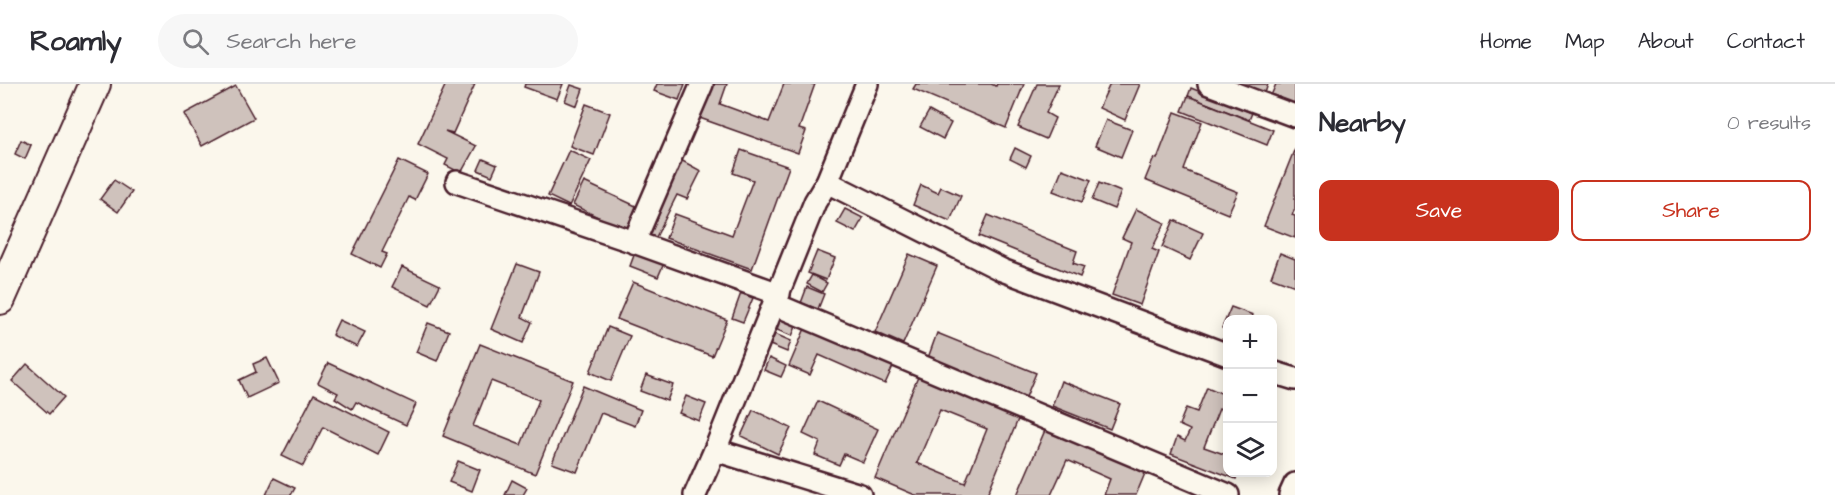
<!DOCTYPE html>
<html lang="en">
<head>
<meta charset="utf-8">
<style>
	:root { --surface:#fff; --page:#f7f7f7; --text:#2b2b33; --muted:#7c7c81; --line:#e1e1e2; --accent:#c8321e }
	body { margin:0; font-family:"Architects Daughter",sans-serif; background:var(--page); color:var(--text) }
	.controls { position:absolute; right:18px; bottom:18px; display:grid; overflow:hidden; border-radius:12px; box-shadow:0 3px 15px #0003 }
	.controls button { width:54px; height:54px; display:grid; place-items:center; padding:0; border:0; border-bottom:2px solid var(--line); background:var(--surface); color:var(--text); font:30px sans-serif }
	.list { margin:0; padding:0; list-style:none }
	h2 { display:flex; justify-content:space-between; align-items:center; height:78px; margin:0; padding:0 24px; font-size:26px }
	h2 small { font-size:20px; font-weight:400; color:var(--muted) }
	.actions { display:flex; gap:12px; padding:18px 24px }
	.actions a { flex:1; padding:14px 0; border:2px solid var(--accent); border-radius:12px; text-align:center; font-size:21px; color:var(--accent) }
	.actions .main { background:var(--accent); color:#fff }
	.icon { flex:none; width:33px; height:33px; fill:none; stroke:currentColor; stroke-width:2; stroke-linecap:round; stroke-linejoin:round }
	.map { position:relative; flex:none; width:1295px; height:411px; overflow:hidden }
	header { display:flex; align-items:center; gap:36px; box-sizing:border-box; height:84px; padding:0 30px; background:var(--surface); border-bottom:2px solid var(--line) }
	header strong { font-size:28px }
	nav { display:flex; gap:33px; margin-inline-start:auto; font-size:21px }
	.search { width:420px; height:54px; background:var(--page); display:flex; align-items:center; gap:15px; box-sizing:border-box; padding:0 21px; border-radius:33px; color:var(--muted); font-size:22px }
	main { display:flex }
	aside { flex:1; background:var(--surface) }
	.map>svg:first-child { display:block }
</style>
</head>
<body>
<header>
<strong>Roamly</strong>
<div class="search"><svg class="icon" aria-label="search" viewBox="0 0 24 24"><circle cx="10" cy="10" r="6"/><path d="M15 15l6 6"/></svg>Search here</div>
<nav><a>Home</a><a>Map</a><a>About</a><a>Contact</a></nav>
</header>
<main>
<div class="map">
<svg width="1295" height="411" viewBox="0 0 1295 411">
	<rect width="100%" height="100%" fill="#fbf7ec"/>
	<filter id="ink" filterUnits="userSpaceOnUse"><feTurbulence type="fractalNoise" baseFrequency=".0167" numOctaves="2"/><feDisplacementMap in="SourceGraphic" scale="12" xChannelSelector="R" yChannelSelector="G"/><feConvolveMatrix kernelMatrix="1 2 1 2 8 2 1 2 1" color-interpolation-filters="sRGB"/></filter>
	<g filter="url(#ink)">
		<g fill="#cfc2bc" stroke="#4a1f2b" stroke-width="1.5" fill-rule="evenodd">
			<polygon points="446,0 475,0 453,49 445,47 476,62 461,89 445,81 448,75 418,60"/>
			<polygon points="525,0 563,0 557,15 524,3"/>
			<polygon points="657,0 685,0 679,16 654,7"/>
			<polygon points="706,0 727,0 720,20 769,38 784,0 815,0 799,45 806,47 798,69 694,32"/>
			<polygon points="916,0 991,0 996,2 997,0 1024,0 1006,44 913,5"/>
			<polygon points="1037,0 1059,0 1046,29 1055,34 1046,55 1018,43"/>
			<polygon points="1110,0 1140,0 1125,36 1099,24"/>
			<polygon points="1231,0 1268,0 1264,12"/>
			<polygon points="1276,0 1295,0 1295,23 1270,14"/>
			<polygon points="571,1 583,5 577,22 565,17"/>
			<polygon points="236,2 254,34 202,62 184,30"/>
			<polygon points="1191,4 1252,29 1249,36 1188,12"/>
			<polygon points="1188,12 1273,46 1267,61 1182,27"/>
			<polygon points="586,20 610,29 594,71 570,62"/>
			<polygon points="929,27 951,39 943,55 920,43"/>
			<polygon points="1175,28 1202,38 1184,86 1238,108 1228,130 1145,96 1154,74 1157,75"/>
			<polygon points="1106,36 1132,46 1121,73 1095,62"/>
			<polygon points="21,56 31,61 25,75 15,70"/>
			<polygon points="1015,64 1031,72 1026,83 1010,75"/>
			<polygon points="1295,64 1295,125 1292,131 1295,132 1295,154 1264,142"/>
			<polygon points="569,66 591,76 569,122 548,112"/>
			<polygon points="741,66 789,83 752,185 666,154 675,130 732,151 753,96 733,89"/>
			<polygon points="677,74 701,87 687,115 677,111 654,157 639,149"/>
			<polygon points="483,75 497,81 492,92 478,86"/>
			<polygon points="399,76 428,90 415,116 409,113 382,168 387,170 380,184 352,170"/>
			<polygon points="1062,85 1091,96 1082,118 1053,107"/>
			<polygon points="114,96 132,108 118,128 100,115"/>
			<polygon points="584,98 638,123 635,140 631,138 627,147 573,121"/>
			<polygon points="1099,99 1121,108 1114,125 1092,116"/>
			<polygon points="921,101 938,109 941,103 961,112 950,137 913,121"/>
			<polygon points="845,125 863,134 855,148 837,139"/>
			<polygon points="1136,125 1165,139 1152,165 1159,168 1140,221 1112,211 1131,158 1122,154"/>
			<polygon points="988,131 1077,167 1073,179 1084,183 1080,193 979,152"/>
			<polygon points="1174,136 1203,149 1190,176 1162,163"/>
			<polygon points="636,166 665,177 658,193 630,182"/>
			<polygon points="817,167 835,174 826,196 808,189"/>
			<polygon points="1280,169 1295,175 1295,202 1271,193"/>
			<polygon points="909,170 937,182 903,260 875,248"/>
			<polygon points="517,180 539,188 522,233 532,238 523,259 491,245"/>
			<polygon points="402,183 440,201 430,221 392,203"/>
			<polygon points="812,191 827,199 822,208 807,200"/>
			<polygon points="633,198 727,236 712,272 617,235"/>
			<polygon points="807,203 824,210 818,225 801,219"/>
			<polygon points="741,209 753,214 743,238 732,234"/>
			<polygon points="1231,223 1253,231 1251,236 1228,236 1228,247 1222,244"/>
			<polygon points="781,232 798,238 792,252 775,245"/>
			<polygon points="339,236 365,248 357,263 332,251"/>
			<polygon points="428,239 449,247 437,277 416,268"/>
			<polygon points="806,242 894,280 885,300 819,271 810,291 789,282"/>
			<polygon points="608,243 630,252 611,297 590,288"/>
			<polygon points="937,249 1036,289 1026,313 997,301 994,308 978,301 980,295 928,274"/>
			<polygon points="775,250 791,257 787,268 770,261"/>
			<path d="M 480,260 L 573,297 L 535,390 L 443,352 ZM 491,297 L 539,316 L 521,361 L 473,342 Z"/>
			<polygon points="267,274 279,299 247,314 239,296 256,288 253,280"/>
			<polygon points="769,274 786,282 781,293 764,286"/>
			<polygon points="328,279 416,320 406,341 356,318 352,325 335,314 338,309 318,299"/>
			<polygon points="27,280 64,313 49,330 12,297"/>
			<polygon points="646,291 673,301 667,317 640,307"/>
			<path d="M 918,293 L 1019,333 L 987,411 L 915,411 L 875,394 ZM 940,326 L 987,345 L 965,399 L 917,379 Z"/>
			<polygon points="1061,297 1120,320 1110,345 1052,322"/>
			<polygon points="583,302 641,326 635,342 601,329 577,388 552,379"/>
			<polygon points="1207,303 1228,312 1228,324 1226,328 1219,325 1204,363 1224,370 1228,363 1228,388 1238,388 1236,395 1171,370 1177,353 1185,357 1190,346 1179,341 1186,324 1197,328"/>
			<polygon points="314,310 389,348 378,371 323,343 303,382 282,372"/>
			<polygon points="686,312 706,320 699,337 679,329"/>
			<polygon points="818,317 878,345 863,378 844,370 839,381 815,371 820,358 803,350"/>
			<polygon points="753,326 791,344 778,370 741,352"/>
			<polygon points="1046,344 1146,387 1136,411 1104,411 1110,395 1067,376 1051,411 1017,411"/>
			<polygon points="458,377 480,386 472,407 449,398"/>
			<polygon points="274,394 295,404 291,411 266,411"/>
			<polygon points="512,396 527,404 523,411 505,411"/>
		</g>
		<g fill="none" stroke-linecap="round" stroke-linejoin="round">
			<defs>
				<g id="street">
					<polyline points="1209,0 1295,32"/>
					<polyline points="457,98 634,158 779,210"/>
					<polyline points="827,98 1002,186 1228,271"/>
					<polyline points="634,158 702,0"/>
					<polyline points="774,220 1228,411"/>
					<polyline points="1272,288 1295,295"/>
					<polyline points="715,366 860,411"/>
					<polyline points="695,411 715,366 815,118 827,98 867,0"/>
					<polyline points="1290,411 1295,400"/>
				</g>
				<polyline id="secondary" points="0,215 95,0"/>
			</defs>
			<use href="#street" stroke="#4a1f2b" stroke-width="26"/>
			<use href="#secondary" stroke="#4a1f2b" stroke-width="34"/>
			<use href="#street" stroke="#fbf7ec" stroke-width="21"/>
			<use href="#secondary" stroke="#fbf7ec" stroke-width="30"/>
		</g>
	</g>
</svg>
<div class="controls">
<button>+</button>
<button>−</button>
<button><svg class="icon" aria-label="layers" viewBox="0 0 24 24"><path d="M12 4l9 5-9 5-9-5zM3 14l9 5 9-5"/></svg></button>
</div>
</div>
<aside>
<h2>Nearby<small>0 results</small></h2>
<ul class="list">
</ul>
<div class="actions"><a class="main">Save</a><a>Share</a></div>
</aside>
</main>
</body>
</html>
